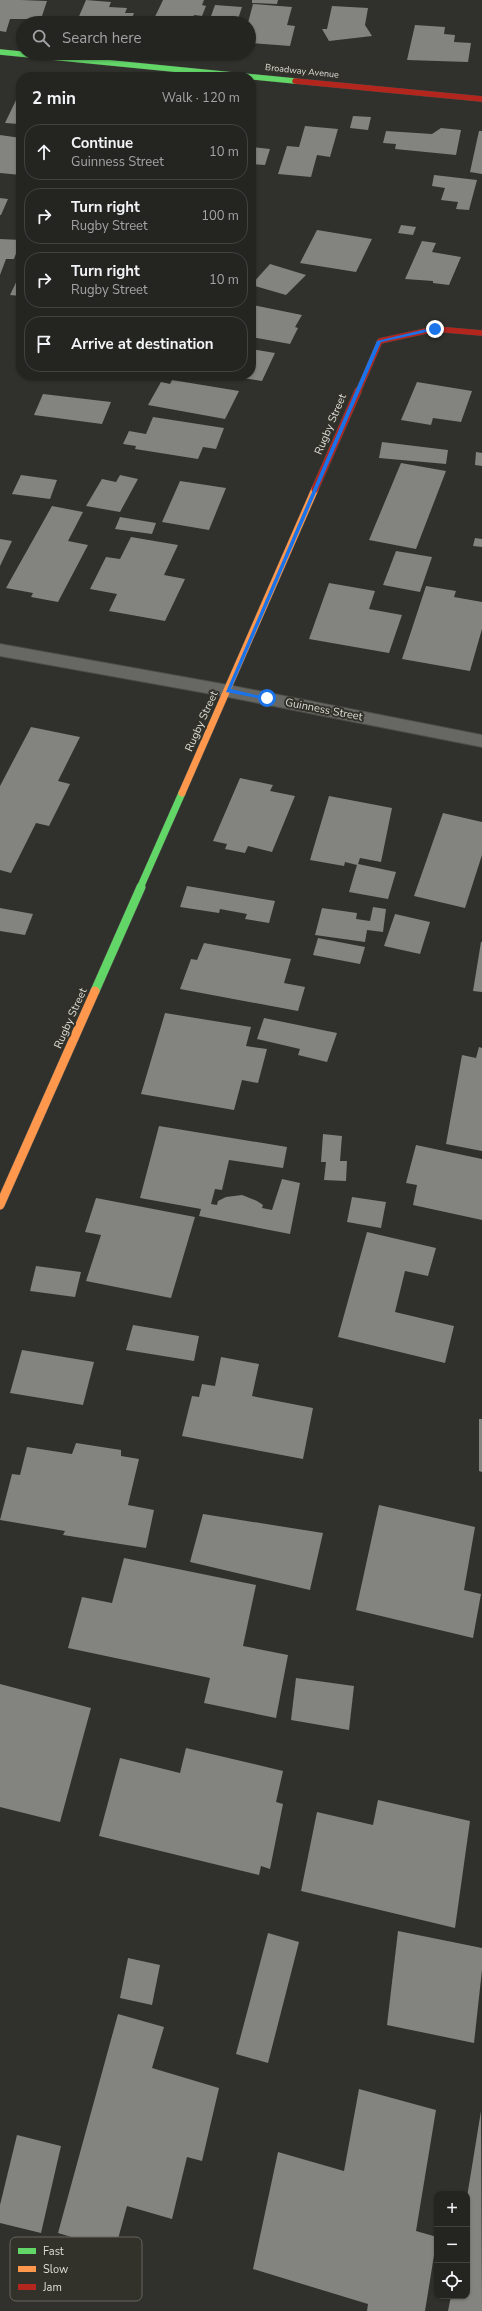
<!DOCTYPE html>
<html lang="en">
<head>
<meta charset="utf-8">
<style>
	:root { --surface:#242421; --page:#30302e; --text:#f1f3f6; --muted:#a3a4a5; --line:#41413f }
	body { margin:0; font-family:"Nunito Sans",sans-serif; background:var(--page); color:var(--text) }
	.controls { position:absolute; right:12px; bottom:12px; display:grid; overflow:hidden; border-radius:8px; box-shadow:0 1px 3px #0004 }
	.controls button { width:36px; height:36px; display:grid; place-items:center; padding:0; border:0; border-bottom:1px solid var(--line); background:var(--surface); color:var(--text); font:20px sans-serif }
	.stop { position:absolute; width:12px; height:12px; margin:-9px; border:3px solid #1a73e8; border-radius:50%; background:#fff }
	.stop.end { background:#1a73e8; border-color:#fff; box-shadow:0 1px 4px #0008 }
	.list { margin:0; padding:0; list-style:none }
	h2 { display:flex; justify-content:space-between; align-items:center; height:52px; margin:0; padding:0 16px; font-size:17px }
	h2 small { font-size:13px; font-weight:400; color:var(--muted) }
	.list li { display:grid; grid-template-columns:26px 1fr auto; gap:12px; align-items:center; box-sizing:border-box; height:56px; margin:0 8px 8px; padding:0 8px; border:1px solid var(--line); border-radius:16px }
	.list b { display:block; font-size:15px; white-space:nowrap }
	.list p { margin:0; font-size:13px; white-space:nowrap; color:var(--muted) }
	.list em { font-size:13px; font-style:normal; color:var(--muted) }
	.icon { flex:none; width:22px; height:22px; fill:none; stroke:currentColor; stroke-width:2; stroke-linecap:round; stroke-linejoin:round }
	.map { position:relative; flex:none; width:482px; height:2311px; overflow:hidden }
	.search { position:absolute; background:var(--surface); box-shadow:0 1px 3px #0004; left:16px; top:16px; width:240px; height:44px; display:flex; align-items:center; gap:10px; box-sizing:border-box; padding:0 14px; border-radius:22px; color:var(--muted); font-size:15px }
	.panel { position:absolute; background:var(--surface); box-shadow:0 1px 3px #0004; left:16px; top:72px; width:240px; height:308px; border-radius:16px }
	.map>svg:first-child { display:block }
</style>
</head>
<body>
<div class="map">
<svg width="482" height="2311" viewBox="0 0 482 2311">
	<rect width="100%" height="100%" fill="#30302c"/>
	<g fill="#83837f">
		<polygon points="0,0 21,0 47,1 41,19 10,19 6,32 0,31"/>
		<polygon points="86,0 111,2 109,7 127,8 125,13 134,13 130,23 69,23 70,21 77,21"/>
		<polygon points="163,0 204,0 202,5 206,6 202,16 194,15 191,23 152,23"/>
		<polygon points="252,0 278,0 277,4 252,3"/>
		<polygon points="253,4 292,7 287,25 295,26 290,46 249,43 248,23"/>
		<polygon points="215,5 242,7 237,22 210,19"/>
		<polygon points="332,6 368,8 365,25 372,36 329,41 322,29 327,29"/>
		<polygon points="415,25 445,27 444,34 455,35 454,42 471,43 468,62 407,60"/>
		<polygon points="19,94 21,94 21,128 17,128 19,124 5,123"/>
		<polygon points="353,116 371,117 368,130 350,128"/>
		<polygon points="305,126 338,129 330,157 317,155 311,177 278,174 287,146 299,147"/>
		<polygon points="441,128 461,130 456,155 395,149 396,144 383,143 386,131 432,134"/>
		<polygon points="479,131 482,131 482,174 470,172"/>
		<polygon points="0,135 21,138 21,175 0,173"/>
		<polygon points="251,147 270,149 265,165 251,164"/>
		<polygon points="434,175 477,180 469,210 456,209 458,202 441,200 445,188 432,186"/>
		<polygon points="0,198 8,199 1,215 0,215"/>
		<polygon points="401,225 416,227 413,235 398,233"/>
		<polygon points="317,230 372,239 356,272 300,263"/>
		<polygon points="0,239 21,240 14,259 6,259 0,275"/>
		<polygon points="422,241 436,243 432,252 461,257 449,285 433,283 433,281 405,279"/>
		<polygon points="270,264 306,275 286,295 251,285"/>
		<polygon points="21,272 21,296 10,295"/>
		<polygon points="253,305 302,315 295,327 298,328 290,344 251,337 251,308"/>
		<polygon points="251,349 275,353 262,381 229,376 251,375"/>
		<polygon points="102,375 128,375 126,379"/>
		<polygon points="172,380 239,391 225,419 148,405 161,382 170,384"/>
		<polygon points="417,382 472,391 461,422 433,418 431,425 401,420"/>
		<polygon points="43,394 111,402 102,424 34,415"/>
		<polygon points="153,417 224,428 216,449 203,447 198,459 135,449 136,446 123,444 129,431 146,434"/>
		<polygon points="382,442 448,450 446,464 379,458"/>
		<polygon points="476,452 482,453 482,466 475,465"/>
		<polygon points="401,463 446,471 416,549 369,540"/>
		<polygon points="21,475 57,480 50,499 12,494"/>
		<polygon points="120,475 138,479 120,512 86,506 102,479 116,482"/>
		<polygon points="180,481 226,488 209,530 162,522"/>
		<polygon points="52,506 83,512 68,541 88,545 58,602 31,597 33,593 6,588"/>
		<polygon points="120,517 156,523 152,534 115,529"/>
		<polygon points="131,537 178,545 164,575 185,579 165,621 109,611 117,594 90,589 106,557 120,559"/>
		<polygon points="475,538 482,539 482,547 473,546"/>
		<polygon points="0,539 12,541 0,566"/>
		<polygon points="396,551 432,557 420,592 383,585"/>
		<polygon points="329,583 375,591 369,609 402,615 389,653 309,639"/>
		<polygon points="426,586 456,591 454,597 482,602 482,629 470,671 402,659"/>
		<polygon points="31,727 80,737 58,781 70,784 49,826 36,823 11,873 0,870 0,786"/>
		<polygon points="240,778 273,785 270,791 295,796 272,852 248,846 245,853 225,849 227,844 213,841"/>
		<polygon points="329,796 392,808 381,862 360,858 358,864 396,872 388,899 349,892 357,865 345,862 344,866 310,860"/>
		<polygon points="443,813 482,822 482,855 465,908 414,896"/>
		<polygon points="187,886 275,901 269,923 245,919 247,914 220,909 219,913 180,907"/>
		<polygon points="373,907 386,909 383,932 367,930 365,942 315,935 322,908 357,913 356,919 370,921"/>
		<polygon points="0,908 33,914 25,935 0,931"/>
		<polygon points="395,914 430,922 420,954 384,946"/>
		<polygon points="318,938 365,947 360,964 313,955"/>
		<polygon points="481,942 482,942 482,992 473,991"/>
		<polygon points="204,943 291,959 284,983 305,987 298,1011 180,989 191,959 197,960"/>
		<polygon points="165,1013 251,1027 246,1046 267,1049 258,1083 242,1080 234,1110 141,1094"/>
		<polygon points="264,1018 337,1033 327,1062 298,1055 300,1049 257,1039"/>
		<polygon points="479,1047 482,1048 482,1151 446,1144 462,1055 476,1058"/>
		<polygon points="159,1126 287,1147 283,1168 229,1160 222,1190 215,1189 211,1204 217,1205 218,1201 226,1197 242,1195 257,1201 263,1205 262,1208 272,1210 282,1179 300,1183 290,1234 199,1216 201,1209 140,1198"/>
		<polygon points="323,1134 342,1136 340,1161 347,1161 346,1181 324,1180 326,1162 321,1162"/>
		<polygon points="416,1145 482,1159 482,1220 413,1205 417,1185 406,1183"/>
		<polygon points="352,1197 386,1202 381,1228 347,1222"/>
		<polygon points="96,1198 195,1217 171,1298 86,1281 101,1235 85,1232"/>
		<polygon points="367,1232 436,1248 428,1276 405,1271 395,1312 454,1326 445,1363 338,1337"/>
		<polygon points="36,1266 81,1272 75,1297 30,1291"/>
		<polygon points="133,1325 199,1336 194,1361 126,1350"/>
		<polygon points="22,1350 94,1362 83,1405 10,1393"/>
		<polygon points="221,1357 259,1364 252,1396 313,1408 303,1459 182,1436 192,1396 199,1397 202,1384 215,1386"/>
		<polygon points="479,1419 482,1419 482,1472 479,1471"/>
		<polygon points="76,1443 121,1450 121,1456 139,1459 128,1505 154,1510 146,1548 63,1535 65,1531 0,1520 12,1474 20,1475 27,1447 72,1454"/>
		<polygon points="379,1505 475,1527 464,1590 481,1594 473,1638 356,1610"/>
		<polygon points="203,1514 323,1533 310,1590 190,1562"/>
		<polygon points="124,1558 256,1585 243,1646 288,1655 276,1718 204,1703 210,1678 68,1648 82,1597 112,1603"/>
		<polygon points="296,1678 354,1686 349,1730 291,1720"/>
		<polygon points="0,1684 91,1708 60,1822 0,1807"/>
		<polygon points="186,1748 283,1771 276,1802 283,1804 270,1869 261,1866 259,1875 99,1836 120,1758 180,1773"/>
		<polygon points="378,1800 470,1821 455,1928 301,1891 317,1812 373,1825"/>
		<polygon points="398,1931 482,1948 482,1970 474,2043 387,2025"/>
		<polygon points="268,1933 299,1942 268,2063 236,2054"/>
		<polygon points="128,1958 160,1965 152,2005 120,1998"/>
		<polygon points="118,2014 164,2027 152,2068 219,2088 202,2161 187,2157 172,2219 127,2206 115,2250 58,2233"/>
		<polygon points="359,2089 436,2110 416,2231 437,2237 425,2311 367,2311 368,2304 253,2269 278,2152 344,2171"/>
		<polygon points="481,2111 482,2311 448,2311 451,2296 467,2296 467,2197"/>
		<polygon points="17,2135 61,2146 41,2233 0,2223 0,2205"/>
	</g>
	<g fill="none" stroke-linecap="round" stroke-linejoin="round">
		<defs>
			<polygon id="street" points="0,644 228,685 482,735 482,747 228,697 0,656"/>
			<polyline id="fast-far2" points="0,52 295,81"/>
			<polyline id="fast-far1" points="140,888 182,793"/>
			<polyline id="fast" points="95,991 141,887"/>
			<polyline id="slow-far1" points="182,793 315,489"/>
			<polyline id="slow" points="0,1205 95,991"/>
			<g id="jam-far1">
				<polyline points="295,81 482,99"/>
				<polyline points="358,392 380,341 435,329 482,333"/>
			</g>
			<polyline id="jam" points="315,489 358,391"/>
		</defs>
		<use href="#street" stroke="#4c4c48" stroke-width="2"/>
		<use href="#fast-far2" stroke="#4c4c48" stroke-width="6"/>
		<use href="#fast-far1" stroke="#4c4c48" stroke-width="8"/>
		<use href="#fast" stroke="#4c4c48" stroke-width="10"/>
		<use href="#slow-far1" stroke="#4c4c48" stroke-width="8"/>
		<use href="#slow" stroke="#4c4c48" stroke-width="10"/>
		<use href="#jam-far1" stroke="#4c4c48" stroke-width="6"/>
		<use href="#jam" stroke="#4c4c48" stroke-width="8"/>
		<use href="#street" fill="#676764" fill-rule="evenodd"/>
		<use href="#fast-far2" stroke="#63d668" stroke-width="5.5"/>
		<use href="#fast-far1" stroke="#63d668" stroke-width="7"/>
		<use href="#fast" stroke="#63d668" stroke-width="9"/>
		<use href="#slow-far1" stroke="#ff974d" stroke-width="7"/>
		<use href="#slow" stroke="#ff974d" stroke-width="9"/>
		<use href="#jam-far1" stroke="#b3261e" stroke-width="5.5"/>
		<use href="#jam" stroke="#b3261e" stroke-width="7"/>
	</g>
	<polygon fill="#1a73e8" points="435,327 436,330 381,342 231,689 269,698 267,700 226,692 377,341"/>
	<g text-anchor="middle" stroke-width="4" stroke-linejoin="round" paint-order="stroke">
		<g font-size="9" fill="#dfdfda" stroke="#32312a">
			<text transform="translate(302 71) rotate(6)" y="3">Broadway Avenue</text>
		</g>
		<g font-size="11" fill="#dfdfda" stroke="#32312a">
			<text transform="translate(330 424) rotate(-67)" y="4">Rugby Street</text>
			<text transform="translate(324 709) rotate(11)" y="4">Guinness Street</text>
			<text transform="translate(201 721) rotate(-66)" y="4">Rugby Street</text>
			<text transform="translate(70 1018) rotate(-66)" y="4">Rugby Street</text>
		</g>
	</g>
	<rect x="10" y="2237" width="132" height="64" rx="6" fill="#32312a" stroke="#66655f" stroke-width="1"/>
	<rect x="18" y="2248" width="18" height="6" fill="#63d668"/>
	<rect x="18" y="2266" width="18" height="6" fill="#ff974d"/>
	<rect x="18" y="2284" width="18" height="6" fill="#b3261e"/>
	<g font-size="11" fill="#dfdfda">
		<text x="43" y="2255">Fast</text>
		<text x="43" y="2273">Slow</text>
		<text x="43" y="2291">Jam</text>
	</g>
</svg>
<div class="controls">
<button>+</button>
<button>−</button>
<button><svg class="icon" aria-label="locate" viewBox="0 0 24 24"><circle cx="12" cy="12" r="6"/><path d="M12 2v4M12 18v4M2 12h4M18 12h4"/></svg></button>
</div>
<div class="stop" style="left:267px;top:698px"></div>
<div class="stop end" style="left:435px;top:329px"></div>
<div class="search"><svg class="icon" aria-label="search" viewBox="0 0 24 24"><circle cx="10" cy="10" r="6"/><path d="M15 15l6 6"/></svg>Search here</div>
<section class="panel">
<h2>2 min<small>Walk · 120 m</small></h2>
<ul class="list">
<li><svg class="icon" aria-label="ahead" viewBox="0 0 24 24"><path d="M12 20V5M6 11l6-6 6 6"/></svg><div><b>Continue</b><p>Guinness Street</p></div><em>10 m</em></li>
<li><svg class="icon" aria-label="right" viewBox="0 0 24 24"><path d="M7 20v-9h11M14 6l5 5-5 5"/></svg><div><b>Turn right</b><p>Rugby Street</p></div><em>100 m</em></li>
<li><svg class="icon" aria-label="right" viewBox="0 0 24 24"><path d="M7 20v-9h11M14 6l5 5-5 5"/></svg><div><b>Turn right</b><p>Rugby Street</p></div><em>10 m</em></li>
<li><svg class="icon" aria-label="arrive" viewBox="0 0 24 24"><path d="M6 21V4h12l-3 4 3 4H6"/></svg><div><b>Arrive at destination</b></div></li>
</ul>
</section>
</div>
</body>
</html>
